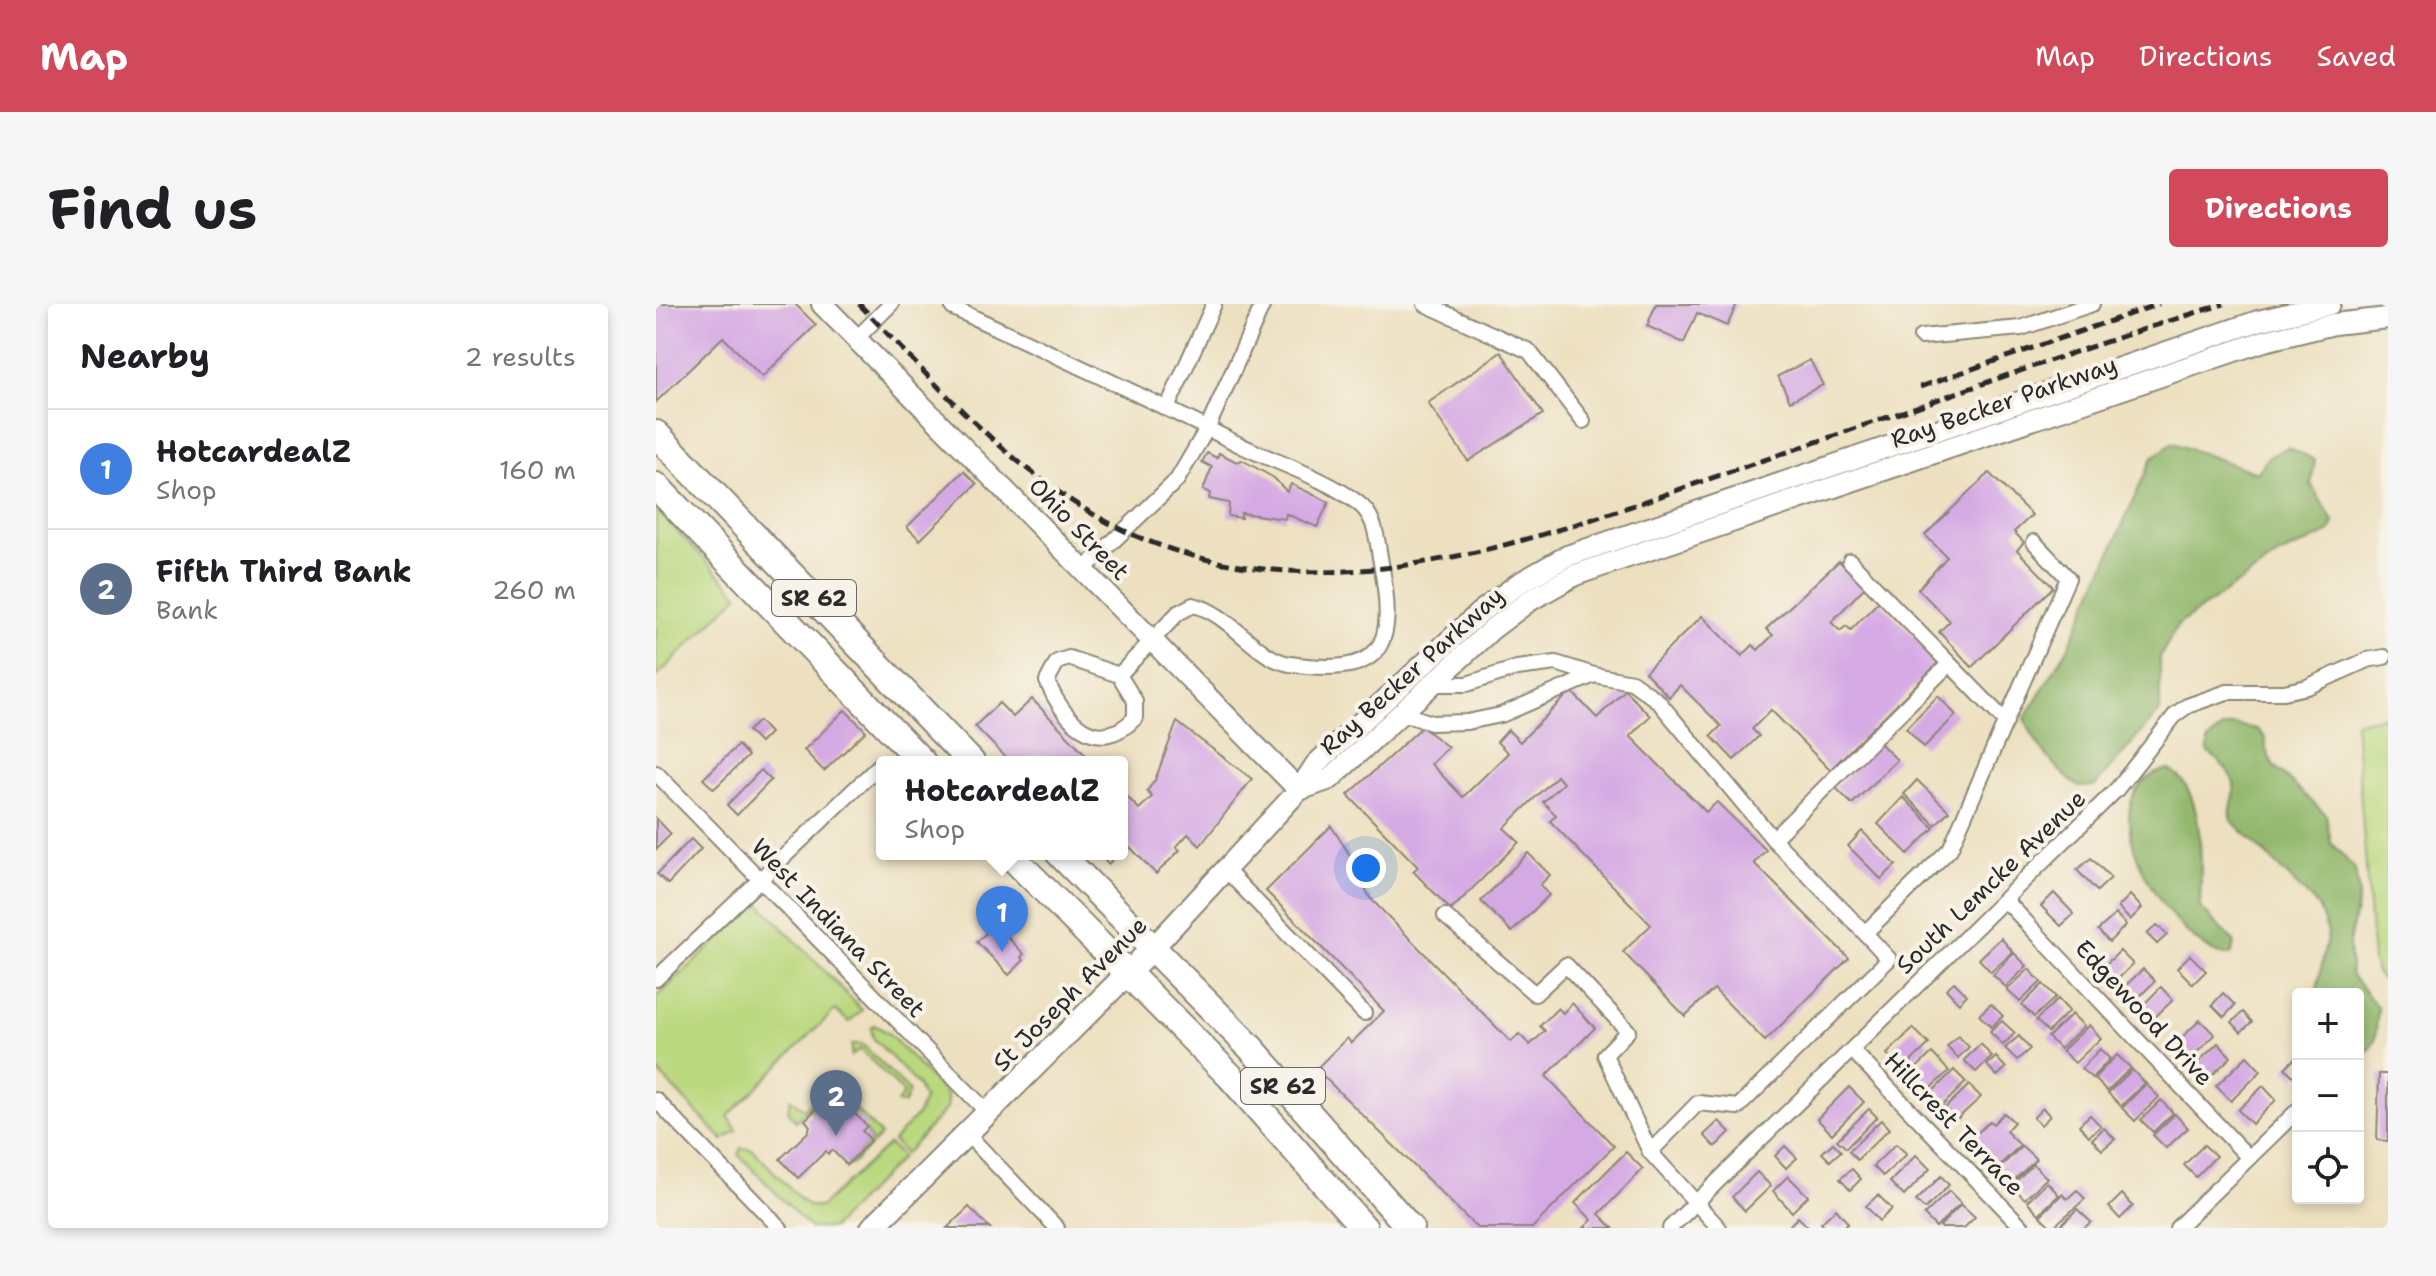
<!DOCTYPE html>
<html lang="en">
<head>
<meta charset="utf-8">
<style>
	:root { --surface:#fff; --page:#f6f6f6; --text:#202124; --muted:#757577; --line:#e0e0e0; --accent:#d1495b }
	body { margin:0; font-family:"Shantell Sans",sans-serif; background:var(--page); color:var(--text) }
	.controls { position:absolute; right:24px; bottom:24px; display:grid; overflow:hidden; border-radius:8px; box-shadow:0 4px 12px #0003 }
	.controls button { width:72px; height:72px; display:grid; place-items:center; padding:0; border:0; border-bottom:2px solid var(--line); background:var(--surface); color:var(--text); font:40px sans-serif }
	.you { position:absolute; left:710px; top:564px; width:28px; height:28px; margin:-20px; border:6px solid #fff; border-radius:50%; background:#1a73e8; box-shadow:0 0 0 12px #1a73e833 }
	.badge { display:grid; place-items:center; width:52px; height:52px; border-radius:50%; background:var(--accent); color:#fff; font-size:26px; font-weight:700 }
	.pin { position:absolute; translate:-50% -66px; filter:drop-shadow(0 2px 4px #0008) }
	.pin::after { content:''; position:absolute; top:42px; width:28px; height:24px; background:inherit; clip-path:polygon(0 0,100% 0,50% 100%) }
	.popup { position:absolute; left:220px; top:452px; width:252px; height:104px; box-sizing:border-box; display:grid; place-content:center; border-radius:8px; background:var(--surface); filter:drop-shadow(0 2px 6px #0005); font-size:26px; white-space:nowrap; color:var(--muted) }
	.popup b { font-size:30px; color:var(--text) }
	.popup::after { content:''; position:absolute; left:50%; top:100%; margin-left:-16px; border:16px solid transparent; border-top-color:var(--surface) }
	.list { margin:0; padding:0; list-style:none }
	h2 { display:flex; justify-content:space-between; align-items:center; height:104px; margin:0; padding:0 32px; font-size:34px }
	h2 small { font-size:26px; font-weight:400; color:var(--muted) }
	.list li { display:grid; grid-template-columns:52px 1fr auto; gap:24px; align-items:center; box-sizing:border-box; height:120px; padding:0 32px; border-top:2px solid var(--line) }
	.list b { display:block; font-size:30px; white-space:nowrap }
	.list p { margin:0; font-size:26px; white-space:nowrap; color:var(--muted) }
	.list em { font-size:26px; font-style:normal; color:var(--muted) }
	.icon { flex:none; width:44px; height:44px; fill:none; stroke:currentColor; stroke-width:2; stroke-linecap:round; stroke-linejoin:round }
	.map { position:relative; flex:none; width:1732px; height:924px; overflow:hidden; border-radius:8px }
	header { display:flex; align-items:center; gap:48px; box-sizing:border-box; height:112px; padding:0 40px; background:var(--accent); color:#fff }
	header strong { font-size:38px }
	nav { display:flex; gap:44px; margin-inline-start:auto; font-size:28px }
	.intro { display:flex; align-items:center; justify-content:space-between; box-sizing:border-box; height:192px; padding:0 48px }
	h1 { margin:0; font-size:56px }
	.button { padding:20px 36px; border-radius:8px; background:var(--accent); color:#fff; font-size:28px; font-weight:700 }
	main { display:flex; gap:48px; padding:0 48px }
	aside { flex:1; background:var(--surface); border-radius:8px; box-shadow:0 4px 12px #0003 }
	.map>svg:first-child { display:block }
</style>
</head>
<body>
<header>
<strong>Map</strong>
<nav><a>Map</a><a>Directions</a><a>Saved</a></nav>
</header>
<div class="intro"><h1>Find us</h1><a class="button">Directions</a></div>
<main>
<aside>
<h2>Nearby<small>2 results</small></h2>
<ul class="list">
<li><span class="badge" style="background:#3f7fe0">1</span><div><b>HotcardealZ</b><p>Shop</p></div><em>160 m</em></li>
<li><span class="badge" style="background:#5c6f8a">2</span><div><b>Fifth Third Bank</b><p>Bank</p></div><em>260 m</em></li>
</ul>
</aside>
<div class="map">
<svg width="1732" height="924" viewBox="0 0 1732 924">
	<rect width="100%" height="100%" fill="#f7f3e8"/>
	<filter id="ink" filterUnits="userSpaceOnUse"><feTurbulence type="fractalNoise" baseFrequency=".0125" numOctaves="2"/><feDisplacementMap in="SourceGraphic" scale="16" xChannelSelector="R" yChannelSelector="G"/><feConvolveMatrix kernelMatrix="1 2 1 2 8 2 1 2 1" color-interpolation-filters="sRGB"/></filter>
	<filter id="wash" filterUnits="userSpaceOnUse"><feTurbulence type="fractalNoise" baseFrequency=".006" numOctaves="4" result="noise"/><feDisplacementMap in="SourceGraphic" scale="32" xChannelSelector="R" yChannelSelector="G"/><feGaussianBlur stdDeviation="1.8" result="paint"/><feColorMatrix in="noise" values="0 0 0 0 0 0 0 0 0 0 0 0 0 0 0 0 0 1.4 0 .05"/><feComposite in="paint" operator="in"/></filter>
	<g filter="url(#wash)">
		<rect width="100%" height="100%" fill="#ede0c0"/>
		<g fill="#bad87e" stroke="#728254" stroke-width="2">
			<polygon points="0,205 83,291 0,373"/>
			<polygon points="1732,412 1732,682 1720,669 1717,656 1699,418"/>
			<polygon points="102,598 206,706 193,718 179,706 72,812 81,826 67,836 0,766 0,694"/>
			<polygon points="218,721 231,728 291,791 291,804 249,850 237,837 262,810 268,795 261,780 217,734 215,724"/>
			<polygon points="196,740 206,740 253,787 248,800 241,799 248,789 204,745 195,752"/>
			<polygon points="174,780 192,798 190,801 157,808 153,804 140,817 132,808 134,795 148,805"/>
			<polygon points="197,803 225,831 195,861 191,861 215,836 195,806"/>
			<polygon points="233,840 246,853 176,924 154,924 83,851 85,844 96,845 145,896 153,902 164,903"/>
		</g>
		<g fill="#93b86d" stroke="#5f724c" stroke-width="2">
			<path d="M 1517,139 L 1601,169 L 1611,154 L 1632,143 L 1659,156 L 1655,180 L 1678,219 L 1673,229 L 1623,251 L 1522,321 L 1504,353 L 1504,407 L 1439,482 L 1423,483 C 1401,467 1378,441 1369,414 L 1413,342 L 1496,154 Z"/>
			<path d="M 1578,421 L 1601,425 L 1609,434 L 1610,446 L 1617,461 L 1670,511 L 1675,539 L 1699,565 L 1703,592 L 1693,639 L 1695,670 L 1722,704 L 1719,737 L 1712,747 L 1702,740 L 1702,690 L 1666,690 L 1661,684 L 1672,629 L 1662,602 L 1576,517 C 1573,507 1576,502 1578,491 C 1582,472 1565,459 1552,448 L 1552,437 L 1566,424 Z"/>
			<path d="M 1512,465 C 1551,484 1545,565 1544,603 L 1579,639 L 1575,651 C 1526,656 1414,491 1512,465 Z"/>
		</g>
		<g id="blocks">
			<g fill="#d5a9e4">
				<polygon points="0,0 139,0 160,21 106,73 67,33 0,98"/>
				<polygon points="1000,0 1081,0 1071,22 1041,9 1028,39 991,22"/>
				<polygon points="845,48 887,110 812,157 772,99"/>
				<polygon points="1154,56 1167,81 1134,97 1122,72"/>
				<polygon points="551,149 561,154 563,149 581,158 586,156 618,174 631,188 635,180 673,198 661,223 630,210 629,215 585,209 585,214 572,212 573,199 553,195 554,189 547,186 556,163 546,158"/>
				<polygon points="308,167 321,180 264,236 251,223"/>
				<polygon points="1333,169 1376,211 1358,228 1368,238 1361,246 1397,283 1316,363 1283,328 1294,317 1262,285 1291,253 1269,231"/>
				<polygon points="1183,257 1209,283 1175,318 1184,327 1190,322 1195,326 1223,297 1283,358 1174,466 1115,406 1096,425 1103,432 1078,456 1055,432 1065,422 1024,381 1013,393 989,368 1046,312 1086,352 1097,341 1102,346 1117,331 1110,325"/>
				<polygon points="969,386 994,412 974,432 1050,508 1061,498 1110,546 1098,559 1193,654 1109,737 1058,685 1029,712 967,648 995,621 894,517 900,511 887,498 907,479 901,472 848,524 863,538 795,606 757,567 762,563 692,491 766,423 792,443 775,460 807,493 852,449 841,438 852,426 864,438 915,387 941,414"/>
				<polygon points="1282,392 1300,411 1268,443 1250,424"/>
				<polygon points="376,395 437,458 354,458 319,422 343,399 357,413"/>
				<polygon points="189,406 210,427 168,467 148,446"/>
				<polygon points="103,417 114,429 104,439 92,427"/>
				<polygon points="521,418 596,475 544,542 532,530 520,543 524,546 500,570 472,541 466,547 466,487 483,505 496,493 491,487 499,476"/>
				<polygon points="1224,439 1241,456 1196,500 1179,483"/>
				<polygon points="82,441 92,452 58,485 47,475"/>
				<polygon points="105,466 115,476 81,511 71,501"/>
				<polygon points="1261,476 1293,507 1279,521 1248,490"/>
				<polygon points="1247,493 1278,524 1252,550 1222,520"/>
				<polygon points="0,514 15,530 0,545"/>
				<polygon points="675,522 692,548 714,594 855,738 863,730 874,741 889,727 884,722 902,704 907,709 916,699 939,724 890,772 958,842 876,924 821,924 660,765 691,734 695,739 728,707 610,587"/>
				<polygon points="1206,527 1240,561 1225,575 1192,542"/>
				<polygon points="35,535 45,545 12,580 1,570"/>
				<polygon points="872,549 894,571 884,581 893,591 856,628 825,597"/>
				<polygon points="443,550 463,550 452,560"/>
				<polygon points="1435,554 1455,574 1441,587 1421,566"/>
				<polygon points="1398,589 1418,610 1405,622 1385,602"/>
				<polygon points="1474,591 1486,604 1474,616 1462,603"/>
				<polygon points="1460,610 1470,621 1453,638 1442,626"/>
				<polygon points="339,620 368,650 365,653 368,656 353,671 321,638"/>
				<polygon points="1501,621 1511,631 1501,640 1491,630"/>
				<polygon points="1345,634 1357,648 1335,668 1323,655"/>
				<polygon points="1464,647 1477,660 1460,677 1446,664"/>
				<polygon points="1358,649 1371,662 1350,683 1337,671"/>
				<polygon points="1534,651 1550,667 1537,680 1521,664"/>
				<polygon points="1373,665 1385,678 1364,698 1351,686"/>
				<polygon points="1487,665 1499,677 1479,697 1467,684"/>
				<polygon points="1298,678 1311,691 1303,699 1290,685"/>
				<polygon points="1387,680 1400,693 1378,713 1366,701"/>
				<polygon points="1505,683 1517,696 1499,713 1487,701"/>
				<polygon points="1567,689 1579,701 1568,713 1556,701"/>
				<polygon points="1402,695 1413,707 1392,728 1380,716"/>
				<polygon points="1335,700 1347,712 1335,723 1323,711"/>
				<polygon points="1587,708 1596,718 1585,728 1576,718"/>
				<polygon points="1416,710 1428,722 1404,745 1392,733"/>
				<polygon points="1544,716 1559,731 1533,756 1518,741"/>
				<polygon points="1346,717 1359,729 1347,741 1334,728"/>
				<polygon points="1433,721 1445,734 1419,759 1406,747"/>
				<polygon points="1257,724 1273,740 1246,766 1231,750"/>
				<polygon points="1302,732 1313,743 1302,754 1291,743"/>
				<polygon points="1363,732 1374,745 1361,756 1349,744"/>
				<polygon points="1562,739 1575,753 1553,774 1540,760"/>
				<polygon points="1325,740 1336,753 1320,768 1308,756"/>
				<polygon points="1444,745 1454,755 1436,774 1425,765"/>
				<polygon points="1276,749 1293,767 1268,790 1251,773"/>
				<polygon points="1461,751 1475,764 1451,787 1438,774"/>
				<polygon points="1591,752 1605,767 1575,797 1560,782"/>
				<polygon points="1340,753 1350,764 1341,772 1331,761"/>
				<polygon points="1638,755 1642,759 1640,775 1629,764"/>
				<polygon points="1298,766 1310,778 1286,802 1274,790"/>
				<polygon points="1476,766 1489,779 1465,802 1452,789"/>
				<polygon points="1723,770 1732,770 1732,837 1721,836"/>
				<polygon points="1490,780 1503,793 1479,817 1466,804"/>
				<polygon points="1313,781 1325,793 1300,816 1289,804"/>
				<polygon points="1607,782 1620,796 1596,820 1582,806"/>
				<polygon points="1193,783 1208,798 1176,830 1161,815"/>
				<polygon points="178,788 211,822 206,827 215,836 191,861 176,846 172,850 170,847 142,874 124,855 152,828 154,822 149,816"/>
				<polygon points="1505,796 1517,809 1497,828 1485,816"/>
				<polygon points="1387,804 1394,812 1385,821 1377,814"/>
				<polygon points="1213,805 1221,813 1190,844 1181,836"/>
				<polygon points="1348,809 1358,818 1350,827 1364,841 1340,865 1316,834 1334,817 1337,820"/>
				<polygon points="1519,810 1532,824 1510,844 1497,831"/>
				<polygon points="1434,811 1445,822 1433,832 1423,821"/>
				<polygon points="1225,816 1233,825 1201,856 1193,847"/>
				<polygon points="1063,817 1074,828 1059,843 1048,831"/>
				<polygon points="1448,824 1459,835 1446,846 1436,835"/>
				<polygon points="1177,839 1185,847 1174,857 1166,849"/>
				<polygon points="1240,840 1251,850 1227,872 1217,862"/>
				<polygon points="1548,841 1560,852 1540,873 1528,861"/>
				<polygon points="1129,842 1141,854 1130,864 1119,852"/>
				<polygon points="1366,842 1380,855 1353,881 1340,867"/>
				<polygon points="970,848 987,865 943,910 957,924 928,924 936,916 919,899"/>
				<polygon points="1260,851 1274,865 1248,892 1234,878"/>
				<polygon points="1377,860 1391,874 1369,895 1355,882"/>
				<polygon points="1196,865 1205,875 1194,886 1184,875"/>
				<polygon points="1101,868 1115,882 1089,907 1076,893"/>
				<polygon points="1132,872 1152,892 1136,908 1117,887"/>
				<polygon points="1285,872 1293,881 1269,905 1260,897"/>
				<polygon points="1391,878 1403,891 1383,910 1371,897"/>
				<polygon points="1421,886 1429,895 1396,924 1384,912 1406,890 1411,895"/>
				<polygon points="1293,887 1305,899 1280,923 1268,911"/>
				<polygon points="1466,890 1477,902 1464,915 1453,903"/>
				<polygon points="1222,891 1236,905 1223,917 1210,902"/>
				<polygon points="1305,900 1319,913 1308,924 1286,924 1284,922"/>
				<polygon points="313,903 334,924 291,924"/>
				<polygon points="1180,905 1192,919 1187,924 1170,924 1165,919"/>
				<polygon points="1421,905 1435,918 1428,924 1402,924"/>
				<polygon points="1142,913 1153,924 1131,924"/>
			</g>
		</g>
	</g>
	<g filter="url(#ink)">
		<use href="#blocks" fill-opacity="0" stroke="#8c8676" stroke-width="2"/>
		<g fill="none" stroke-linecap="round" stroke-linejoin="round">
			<defs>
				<g id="street">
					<polyline points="769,0 873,47 927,117"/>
					<path d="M 297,4 C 393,48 488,92 582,140 C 620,159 668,173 702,199 C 721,213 721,238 725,259 C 741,344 727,373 634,360 C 600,355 574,309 537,301 L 522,309 L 463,371 L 413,354 L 401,358 L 391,377 C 408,417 441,453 479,414 L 479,397 L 463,371"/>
					<polyline points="1265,33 1365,24 1436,0"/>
					<polyline points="200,35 235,0"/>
					<polyline points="512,102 558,0"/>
					<polyline points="1194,257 1350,418"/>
					<polyline points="427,266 521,176 552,123 607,0"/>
					<polyline points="776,380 811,380 861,364 900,359 938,371"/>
					<polyline points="745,409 776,419 811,418 845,411 938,371 976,378 1002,397 1117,535 1209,629"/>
					<polyline points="0,469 332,809"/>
					<polyline points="1117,535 1293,360"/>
					<polyline points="568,564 708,709"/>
					<polyline points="1350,597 1593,854"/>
					<polyline points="789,612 879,690 910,661 972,727 949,751 994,848"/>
					<polyline points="0,675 226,459"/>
					<polyline points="1196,746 1367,924"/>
					<polyline points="0,796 124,924"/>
					<polyline points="311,830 401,924"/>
					<polyline points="1014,924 1461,485 1520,410 1531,402 1571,388 1628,388 1651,383 1711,356 1728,353"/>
					<polyline points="1063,924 994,848 1042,799 1082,803 1233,655 1209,629 1294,545 1412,274 1378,238"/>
					<polyline points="1521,924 1642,806"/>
				</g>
				<g id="secondary">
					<polyline points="166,0 643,486"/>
					<polyline points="643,486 674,475 836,325 873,297 919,271 1608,37 1678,20 1732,14"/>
					<polyline points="496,645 643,486 660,460 823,309 862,280 911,252 1602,17 1674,0"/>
				</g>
				<polyline id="primary" points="216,924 496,645"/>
				<g id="highway">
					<polyline points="0,130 315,458"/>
					<polyline points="0,182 266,458"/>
					<polyline points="353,550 574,772 708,924"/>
					<polyline points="404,550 594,743 754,924"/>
				</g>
			</defs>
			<use href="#street" stroke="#8c8676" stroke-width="18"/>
			<use href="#secondary" stroke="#8c8676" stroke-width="24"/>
			<use href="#primary" stroke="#8c8676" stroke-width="26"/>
			<use href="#highway" stroke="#8c8676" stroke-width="30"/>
			<use href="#street" stroke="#fff" stroke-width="14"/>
			<use href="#secondary" stroke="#fff" stroke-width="20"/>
			<use href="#primary" stroke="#fff" stroke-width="22"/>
			<use href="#highway" stroke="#fff" stroke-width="26"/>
			<g stroke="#2b2b2b" stroke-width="5" stroke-dasharray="12 6" stroke-linecap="butt">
				<path d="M 203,0 C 289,89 374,190 492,237 C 699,318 915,221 1111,155 C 1263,103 1414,47 1568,0"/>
				<polyline points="1264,83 1503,0"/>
			</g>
		</g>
	</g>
	<g text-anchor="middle" stroke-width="8" stroke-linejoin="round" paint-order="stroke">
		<g fill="#f7f3e8" stroke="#686764" stroke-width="2">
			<rect x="116" y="276" width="84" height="36" rx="6"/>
			<rect x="585" y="764" width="84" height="36" rx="6"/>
		</g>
		<g font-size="22" font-weight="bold" fill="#2b2b2b">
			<text x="158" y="302">SR 62</text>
			<text x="627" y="790">SR 62</text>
		</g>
		<g font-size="24" fill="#2b2b2b" stroke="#f7f3e8">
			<text transform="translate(1348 98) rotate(-19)" y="8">Ray Becker Parkway</text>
			<text transform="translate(423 225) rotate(46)" y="8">Ohio Street</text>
			<text transform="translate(756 367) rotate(-42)" y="8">Ray Becker Parkway</text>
			<text transform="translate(1335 578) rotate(-44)" y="8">South Lemcke Avenue</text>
			<text transform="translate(182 624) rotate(46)" y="8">West Indiana Street</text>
			<text transform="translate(414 690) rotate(-45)" y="8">St Joseph Avenue</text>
			<text transform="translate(1488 709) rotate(47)" y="8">Edgewood Drive</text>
			<text transform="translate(1298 820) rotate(46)" y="8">Hillcrest Terrace</text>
		</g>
	</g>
</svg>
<div class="controls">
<button>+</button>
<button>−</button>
<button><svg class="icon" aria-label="locate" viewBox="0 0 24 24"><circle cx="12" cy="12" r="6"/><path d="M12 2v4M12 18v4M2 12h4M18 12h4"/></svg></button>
</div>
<div class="you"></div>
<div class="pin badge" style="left:346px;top:648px;background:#3f7fe0">1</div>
<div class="popup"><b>HotcardealZ</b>Shop</div>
<div class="pin badge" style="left:180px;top:832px;background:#5c6f8a">2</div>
</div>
</main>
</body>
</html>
